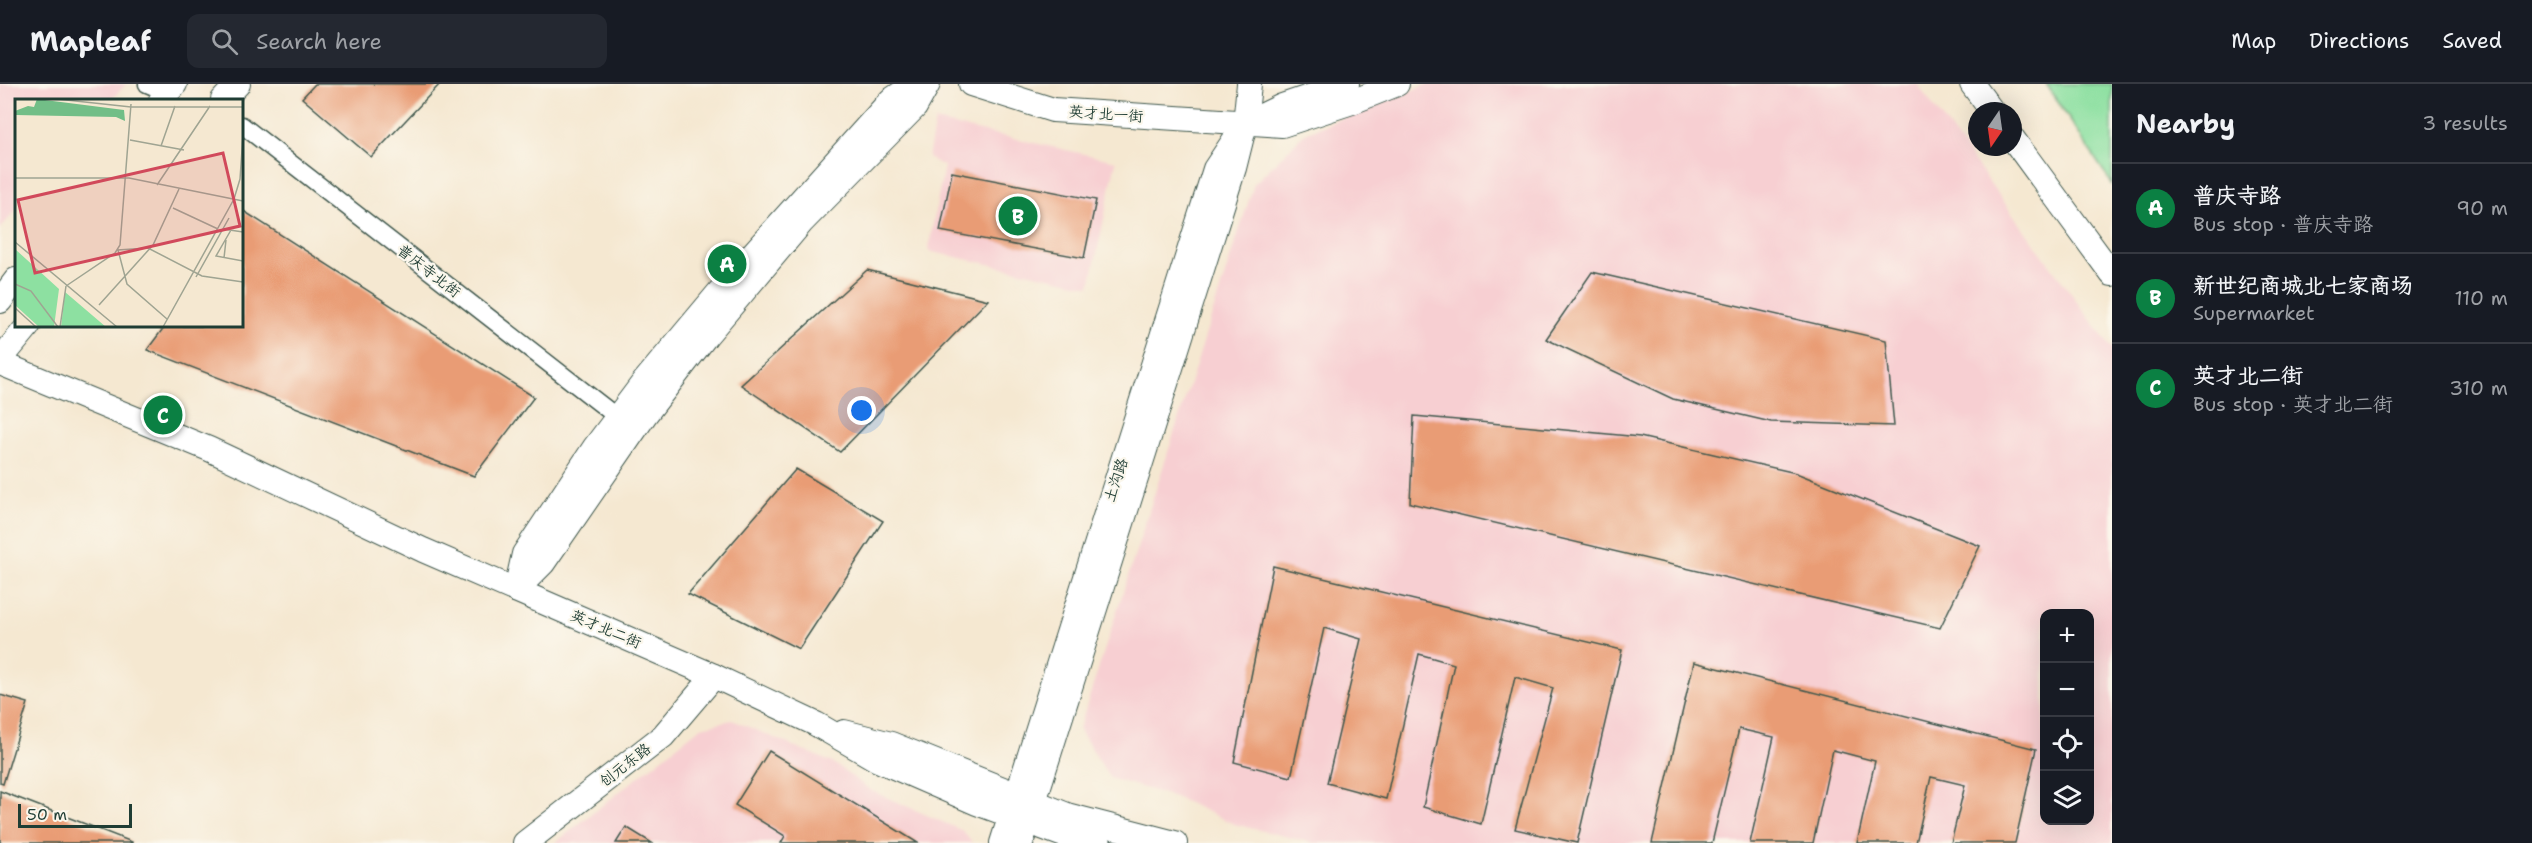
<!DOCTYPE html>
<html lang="en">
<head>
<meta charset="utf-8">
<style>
	:root { --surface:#171b24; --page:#242831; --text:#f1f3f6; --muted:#9ea1a6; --line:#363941; --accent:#0b8043 }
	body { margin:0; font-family:"Shantell Sans","LXGW WenKai TC",sans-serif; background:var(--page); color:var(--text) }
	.controls { position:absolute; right:18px; bottom:18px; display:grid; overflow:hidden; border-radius:12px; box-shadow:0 6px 24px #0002 }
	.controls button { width:54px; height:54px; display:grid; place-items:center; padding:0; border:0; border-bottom:2px solid var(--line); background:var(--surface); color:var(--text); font:30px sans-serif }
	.compass { position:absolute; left:1968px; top:18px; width:54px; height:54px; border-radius:50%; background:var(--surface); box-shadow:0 6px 24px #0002; rotate:193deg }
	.scale { position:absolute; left:18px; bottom:15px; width:114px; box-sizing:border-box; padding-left:6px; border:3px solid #1f3d34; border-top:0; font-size:16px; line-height:21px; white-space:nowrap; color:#1f3d34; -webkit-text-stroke:4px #fbf7ec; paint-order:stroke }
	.you { position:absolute; left:862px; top:327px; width:21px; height:21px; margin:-15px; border:4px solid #fff; border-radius:50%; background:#1a73e8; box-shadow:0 0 0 9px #1a73e833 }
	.badge { display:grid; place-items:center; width:39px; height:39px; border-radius:50%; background:var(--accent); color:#fff; font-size:20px; font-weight:700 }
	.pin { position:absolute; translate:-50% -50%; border:3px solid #fff; box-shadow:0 2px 6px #0006 }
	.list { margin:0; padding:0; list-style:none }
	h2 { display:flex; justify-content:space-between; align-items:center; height:78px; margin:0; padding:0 24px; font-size:26px }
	h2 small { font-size:20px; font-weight:400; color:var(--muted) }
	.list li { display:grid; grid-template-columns:39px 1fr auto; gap:18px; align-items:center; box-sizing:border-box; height:90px; padding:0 24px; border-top:2px solid var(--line) }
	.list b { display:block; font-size:22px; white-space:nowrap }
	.list p { margin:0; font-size:20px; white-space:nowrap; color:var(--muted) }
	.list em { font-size:20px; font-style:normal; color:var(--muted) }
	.icon { flex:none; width:33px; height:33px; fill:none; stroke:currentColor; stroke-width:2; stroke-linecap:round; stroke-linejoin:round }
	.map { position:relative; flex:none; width:2112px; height:759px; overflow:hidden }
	header { display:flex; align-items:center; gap:36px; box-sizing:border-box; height:84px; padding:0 30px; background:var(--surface); border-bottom:2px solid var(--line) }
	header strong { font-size:28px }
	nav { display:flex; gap:33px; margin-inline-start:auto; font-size:21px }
	.search { width:420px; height:54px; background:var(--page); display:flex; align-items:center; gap:15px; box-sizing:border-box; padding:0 21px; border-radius:12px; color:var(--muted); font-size:22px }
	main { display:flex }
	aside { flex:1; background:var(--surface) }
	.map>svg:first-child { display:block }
</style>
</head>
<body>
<header>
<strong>Mapleaf</strong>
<div class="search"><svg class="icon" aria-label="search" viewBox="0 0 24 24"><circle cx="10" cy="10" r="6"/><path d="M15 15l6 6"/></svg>Search here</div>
<nav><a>Map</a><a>Directions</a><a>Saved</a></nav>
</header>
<main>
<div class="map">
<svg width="2112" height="759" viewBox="0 0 2112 759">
	<rect width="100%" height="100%" fill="#fbf7ec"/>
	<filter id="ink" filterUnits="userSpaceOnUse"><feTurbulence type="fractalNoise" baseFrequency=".0167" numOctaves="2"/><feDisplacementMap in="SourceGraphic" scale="12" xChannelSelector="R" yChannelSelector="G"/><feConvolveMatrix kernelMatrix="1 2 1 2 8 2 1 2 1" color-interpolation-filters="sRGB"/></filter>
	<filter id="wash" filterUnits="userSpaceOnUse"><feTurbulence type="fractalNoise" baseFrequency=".008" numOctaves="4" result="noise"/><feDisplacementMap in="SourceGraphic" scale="24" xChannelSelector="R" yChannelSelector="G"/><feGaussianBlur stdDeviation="1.35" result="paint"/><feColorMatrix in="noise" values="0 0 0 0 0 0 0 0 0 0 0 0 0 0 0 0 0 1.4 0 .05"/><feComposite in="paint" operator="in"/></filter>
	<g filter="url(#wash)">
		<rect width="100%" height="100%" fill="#f5e8d1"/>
		<g fill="#f7cfd2" fill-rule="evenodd">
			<polygon points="0,0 126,0 111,16 16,16 16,126 0,145"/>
			<path d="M 1428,0 L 1917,0 L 2112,265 L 2112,759 L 1313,759 L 1234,740 L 1175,713 L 1110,694 L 1079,645 L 1254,100 L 1305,49 ZM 2044,530 L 2090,530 L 2090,736 L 2044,736 Z"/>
			<polygon points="935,37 1116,77 1090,202 928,167 944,82 928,74"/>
			<polygon points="732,636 833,679 872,707 963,747 972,759 555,759 701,643"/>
		</g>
		<polygon fill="#8de0a1" stroke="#568e6a" stroke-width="1.5" points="2046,0 2112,0 2112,100"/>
		<g id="blocks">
			<g fill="#e99c75">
				<polygon points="315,0 440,0 371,73 302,14"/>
				<polygon points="952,88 1096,116 1084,174 940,147"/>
				<polygon points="242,126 534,313 474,392 147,266 165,242 242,242"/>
				<polygon points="867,186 988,216 840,368 741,301"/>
				<polygon points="1592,188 1886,256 1894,342 1771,338 1673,315 1546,255"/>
				<polygon points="1414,332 1640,353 1796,389 1980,462 1940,544 1410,419"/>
				<polygon points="796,385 883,437 799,565 688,510"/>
				<polygon points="1273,482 1622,566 1577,759 1515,745 1553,604 1515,593 1481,740 1423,723 1454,580 1419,570 1386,715 1327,699 1361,555 1324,544 1291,693 1234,678"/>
				<polygon points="1694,578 2036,665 2015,759 1951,759 1965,701 1931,693 1916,759 1857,759 1875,677 1833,666 1813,759 1750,759 1774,653 1739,645 1712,759 1652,759"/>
				<polygon points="0,611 28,619 3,700 0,699"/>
				<polygon points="769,667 918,759 781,759 785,752 735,721"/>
				<polygon points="0,707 132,758 132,759 0,759"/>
				<polygon points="626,743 652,759 616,759"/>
			</g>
		</g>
	</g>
	<g filter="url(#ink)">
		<use href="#blocks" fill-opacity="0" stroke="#3f574c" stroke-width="1.5"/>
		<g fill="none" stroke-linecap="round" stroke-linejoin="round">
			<defs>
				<g id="street">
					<polyline points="147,0 168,9"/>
					<polyline points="242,41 617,333"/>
				</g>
				<g id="secondary">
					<polyline points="971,0 1053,26 1282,41 1352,18 1397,0"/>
					<polyline points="1972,0 1992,27"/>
					<polyline points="161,16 175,0"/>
					<polyline points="223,16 238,0"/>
					<polyline points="2013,55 2112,190"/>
					<polyline points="0,217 16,196"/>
					<polyline points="0,276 28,242"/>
					<polyline points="0,279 209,365 423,466 714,592 816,640 878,676 977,719 1061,750 1099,759"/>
					<polyline points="516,506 543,479 645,331 706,252 802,138 915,23 928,0"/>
					<polyline points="516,506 524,470 595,363 643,299 731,194 874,35 891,16 915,0"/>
					<polyline points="844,648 891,660 1067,731 1175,759"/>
					<polyline points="525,759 663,652 714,592"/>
					<polyline points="1002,759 1215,85 1245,40 1282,22 1347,0"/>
					<polyline points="1021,759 1234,84 1245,40 1249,0"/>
				</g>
			</defs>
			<use href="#street" stroke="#3f574c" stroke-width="19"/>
			<use href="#secondary" stroke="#3f574c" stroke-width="26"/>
			<use href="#street" stroke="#fff" stroke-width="16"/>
			<use href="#secondary" stroke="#fff" stroke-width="24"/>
		</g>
	</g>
	<g text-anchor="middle" stroke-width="4.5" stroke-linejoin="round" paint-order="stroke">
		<g font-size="15" fill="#1f3d34" stroke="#fbf7ec">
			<text transform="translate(1106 30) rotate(4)" y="5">英才北一街</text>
			<text transform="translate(429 187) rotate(38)" y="5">普庆寺北街</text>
			<text transform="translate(1116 396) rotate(-72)" y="5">土沟路</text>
			<text transform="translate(606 545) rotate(23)" y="5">英才北二街</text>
			<text transform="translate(625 681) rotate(-38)" y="5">创元东路</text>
		</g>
	</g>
	<g transform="translate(15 15)">
		<rect width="228" height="228" fill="#f5e8d1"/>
		<path d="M 0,150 L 44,190 L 39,228 L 24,228 L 0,206 ZM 50,193 L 91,228 L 46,228 Z" fill="#8de0a1"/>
		<path d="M 22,0 L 109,11 L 110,22 L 101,18 L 0,16 L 0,12 L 13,7 L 19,8 Z" fill="#72be87"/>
		<path fill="none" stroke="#9fa492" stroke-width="1.5" d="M 42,0 L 116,8 L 228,8M 115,41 L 169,51M 146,47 L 160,7M 0,79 L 89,79M 89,79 L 114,79 L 228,102M 142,86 L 195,7M 158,109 L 203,130M 208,130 L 228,133M 216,131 L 201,157 L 228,162M 0,143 L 102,228M 209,159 L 211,141M 181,178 L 214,119M 0,185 L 16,192 L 43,228M 51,187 L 100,154 L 105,146 L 116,5M 84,206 L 138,146 L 164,90M 0,209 L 21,228M 152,220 L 112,185 L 103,151 L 133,149 L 187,177 L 228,183M 45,228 L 51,187M 148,228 L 219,100 L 225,80 L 228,36"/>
		<path fill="#d1495b" fill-opacity="0.15" stroke="#d1495b" stroke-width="3" d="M 208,54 L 225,127 L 20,174 L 3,101 Z"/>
		<rect width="228" height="228" fill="none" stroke="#1f3d34" stroke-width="3"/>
	</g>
</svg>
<div class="controls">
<button>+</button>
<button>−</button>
<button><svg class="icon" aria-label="locate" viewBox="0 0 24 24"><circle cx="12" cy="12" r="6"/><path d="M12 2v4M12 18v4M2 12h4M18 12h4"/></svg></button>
<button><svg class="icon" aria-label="layers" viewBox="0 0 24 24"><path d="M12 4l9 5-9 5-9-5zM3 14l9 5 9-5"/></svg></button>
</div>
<svg class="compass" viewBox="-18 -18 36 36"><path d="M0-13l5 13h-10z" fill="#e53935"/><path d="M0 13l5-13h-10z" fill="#9ea1a6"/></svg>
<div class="scale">50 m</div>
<div class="you"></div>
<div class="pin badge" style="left:727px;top:180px">A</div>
<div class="pin badge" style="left:1018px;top:132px">B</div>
<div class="pin badge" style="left:163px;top:331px">C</div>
</div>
<aside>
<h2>Nearby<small>3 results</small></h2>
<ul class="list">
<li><span class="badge">A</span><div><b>普庆寺路</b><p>Bus stop · 普庆寺路</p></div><em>90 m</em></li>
<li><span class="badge">B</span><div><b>新世纪商城北七家商场</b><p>Supermarket</p></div><em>110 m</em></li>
<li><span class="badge">C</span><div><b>英才北二街</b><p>Bus stop · 英才北二街</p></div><em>310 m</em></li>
</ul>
</aside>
</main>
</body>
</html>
